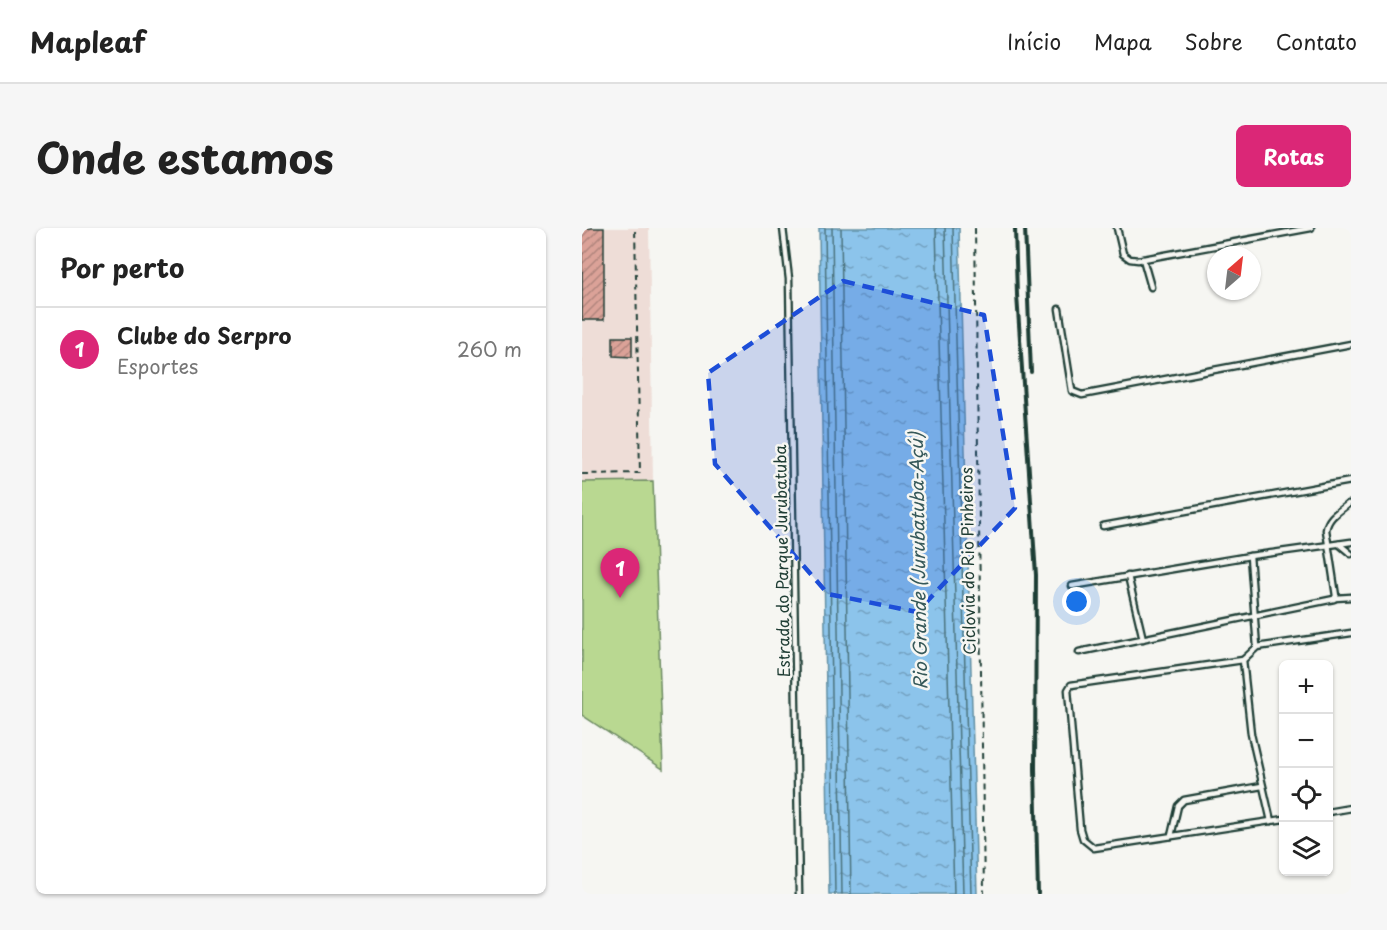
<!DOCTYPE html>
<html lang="pt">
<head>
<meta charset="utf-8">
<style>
	:root { --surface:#fff; --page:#f6f6f6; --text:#222; --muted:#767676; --line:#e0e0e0; --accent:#db2777 }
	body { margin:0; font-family:"Playpen Sans",sans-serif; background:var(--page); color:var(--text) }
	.controls { position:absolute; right:18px; bottom:18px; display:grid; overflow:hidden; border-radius:9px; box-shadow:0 2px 4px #0004 }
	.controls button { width:54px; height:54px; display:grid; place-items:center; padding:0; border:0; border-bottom:2px solid var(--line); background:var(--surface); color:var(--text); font:30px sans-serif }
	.compass { position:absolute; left:625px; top:18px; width:54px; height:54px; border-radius:50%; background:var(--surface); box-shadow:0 2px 4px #0004; rotate:28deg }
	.you { position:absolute; left:495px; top:374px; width:21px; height:21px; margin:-15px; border:4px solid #fff; border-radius:50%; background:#1a73e8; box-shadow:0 0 0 9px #1a73e833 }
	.badge { display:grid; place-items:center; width:39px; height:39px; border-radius:50%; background:var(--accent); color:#fff; font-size:20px; font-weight:700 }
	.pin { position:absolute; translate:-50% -50px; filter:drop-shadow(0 2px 3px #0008) }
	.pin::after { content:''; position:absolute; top:32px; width:21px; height:18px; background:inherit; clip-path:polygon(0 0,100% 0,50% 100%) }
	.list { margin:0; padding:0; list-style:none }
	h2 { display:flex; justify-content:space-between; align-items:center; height:78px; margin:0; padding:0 24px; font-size:26px }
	h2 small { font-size:20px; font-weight:400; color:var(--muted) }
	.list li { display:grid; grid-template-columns:39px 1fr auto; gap:18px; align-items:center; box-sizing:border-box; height:84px; padding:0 24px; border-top:2px solid var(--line) }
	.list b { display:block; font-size:22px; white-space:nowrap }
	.list p { margin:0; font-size:20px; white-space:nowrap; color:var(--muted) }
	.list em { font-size:20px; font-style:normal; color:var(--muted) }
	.icon { flex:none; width:33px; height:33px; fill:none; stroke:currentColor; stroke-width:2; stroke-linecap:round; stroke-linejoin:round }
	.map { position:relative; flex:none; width:769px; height:666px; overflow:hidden; border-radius:9px }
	header { display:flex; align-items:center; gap:36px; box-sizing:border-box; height:84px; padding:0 30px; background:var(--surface); border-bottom:2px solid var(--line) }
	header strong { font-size:28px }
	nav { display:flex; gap:33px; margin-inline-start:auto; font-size:21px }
	.intro { display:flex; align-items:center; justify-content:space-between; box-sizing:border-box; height:144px; padding:0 36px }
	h1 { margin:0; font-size:42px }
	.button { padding:15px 27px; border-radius:9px; background:var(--accent); color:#fff; font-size:21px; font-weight:700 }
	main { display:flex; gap:36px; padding:0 36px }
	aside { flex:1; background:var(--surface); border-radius:9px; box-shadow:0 2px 4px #0004 }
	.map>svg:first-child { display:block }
</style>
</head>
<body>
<header>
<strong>Mapleaf</strong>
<nav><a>Início</a><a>Mapa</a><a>Sobre</a><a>Contato</a></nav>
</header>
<div class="intro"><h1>Onde estamos</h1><a class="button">Rotas</a></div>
<main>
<aside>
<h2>Por perto<small></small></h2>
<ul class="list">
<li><span class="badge">1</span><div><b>Clube do Serpro</b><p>Esportes</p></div><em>260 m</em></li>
</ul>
</aside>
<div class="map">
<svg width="769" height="666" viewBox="0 0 769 666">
	<defs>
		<pattern id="water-ripples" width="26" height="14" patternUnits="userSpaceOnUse" patternTransform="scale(1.5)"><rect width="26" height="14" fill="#8cc4eb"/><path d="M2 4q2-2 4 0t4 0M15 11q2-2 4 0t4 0" fill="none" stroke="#72a0bf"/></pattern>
		<pattern id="building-hatch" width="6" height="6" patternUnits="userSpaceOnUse" patternTransform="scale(1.5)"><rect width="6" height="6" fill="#dba298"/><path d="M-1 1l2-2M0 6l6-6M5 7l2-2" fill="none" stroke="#b1857d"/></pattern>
	</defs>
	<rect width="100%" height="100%" fill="#f6f6f2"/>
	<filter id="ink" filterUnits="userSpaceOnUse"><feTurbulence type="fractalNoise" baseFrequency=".0167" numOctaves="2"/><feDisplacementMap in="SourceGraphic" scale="12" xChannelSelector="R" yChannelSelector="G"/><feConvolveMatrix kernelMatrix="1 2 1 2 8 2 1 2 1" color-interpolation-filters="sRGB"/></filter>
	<g filter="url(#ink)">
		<polygon fill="#eeddd7" points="0,0 67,0 71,253 0,254"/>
		<polygon fill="#b9d891" stroke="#6c8a62" stroke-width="1.5" points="71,253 81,541 0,487 0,254"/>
		<polygon fill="url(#water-ripples)" stroke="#608ea2" stroke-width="1.5" points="237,0 377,0 395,666 247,666"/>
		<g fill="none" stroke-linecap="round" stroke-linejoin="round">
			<g stroke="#4b737d" stroke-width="1.5">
				<polyline points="243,0 253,666"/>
				<polyline points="250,0 260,666"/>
				<polyline points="259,0 269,666"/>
				<polyline points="354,0 372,666"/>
				<polyline points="363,0 381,666"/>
				<polyline points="371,0 389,666"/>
			</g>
		</g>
		<g fill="url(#building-hatch)" stroke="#1f3d34" stroke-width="1.5">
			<rect x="0" y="0" width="22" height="92"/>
			<polygon points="31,109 50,109 50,129 31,128"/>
		</g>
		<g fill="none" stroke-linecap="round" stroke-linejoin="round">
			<defs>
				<g id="service">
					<polyline points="201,0 207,51 217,666"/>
					<polyline points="535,0 541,26 548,31 556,32 729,0"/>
					<polyline points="561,31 569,59"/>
					<polyline points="477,81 490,163 500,167 769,116"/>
					<polyline points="521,298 769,253"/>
					<polyline points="757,316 769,326"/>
					<polyline points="546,348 561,411"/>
					<polyline points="490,358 668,328"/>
					<polyline points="753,370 769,369"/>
					<polyline points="675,419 668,328 769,314"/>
					<path d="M 497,424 L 752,371 L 754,368 L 744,302 C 746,289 756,284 766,276"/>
					<polyline points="661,432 489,457 486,462 498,601 501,611 512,620 702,591"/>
					<polyline points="746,584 769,580"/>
					<polyline points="689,593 669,506 661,432 675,419 769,405"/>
					<polyline points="589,608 596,578 602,572 680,558"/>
				</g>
			</defs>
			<use href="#service" stroke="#1f3d34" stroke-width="9"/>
			<g stroke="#1f3d34" stroke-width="2" stroke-dasharray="6 4.5" stroke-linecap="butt">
				<polyline points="393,0 402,666"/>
				<polyline points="0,246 58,245 53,0"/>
			</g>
			<use href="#service" stroke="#f6f6f2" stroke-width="4.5"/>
			<g stroke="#1f3d34" stroke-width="4">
				<polyline points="433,0 435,67 454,347 453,541 456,666"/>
				<polyline points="443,0 449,144"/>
			</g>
		</g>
	</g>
	<path fill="#1d4ed8" fill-opacity="0.2" stroke="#1d4ed8" stroke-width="4.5" stroke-dasharray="12 8" stroke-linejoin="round" d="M 261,53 L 402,87 L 433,280 L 335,384 L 246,366 L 133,236 L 126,145 Z"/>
	<g text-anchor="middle" stroke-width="5" stroke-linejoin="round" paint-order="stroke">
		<g font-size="16" fill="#1f3d34" stroke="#f6f6f2">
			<text transform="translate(200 333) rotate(-91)" y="6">Estrada do Parque Jurubatuba</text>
			<text transform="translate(386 333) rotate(-91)" y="6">Ciclovia do Rio Pinheiros</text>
		</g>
		<g font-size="18" font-style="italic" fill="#355859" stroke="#f6f6f2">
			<text transform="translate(337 333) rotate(-91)" y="6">Rio Grande (Jurubatuba-Açú)</text>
		</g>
	</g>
</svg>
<div class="controls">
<button>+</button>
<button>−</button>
<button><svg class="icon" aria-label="locate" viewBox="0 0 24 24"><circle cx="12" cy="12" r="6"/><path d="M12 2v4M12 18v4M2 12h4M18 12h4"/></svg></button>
<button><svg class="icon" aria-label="layers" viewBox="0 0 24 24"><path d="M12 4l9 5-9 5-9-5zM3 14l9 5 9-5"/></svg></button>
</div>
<svg class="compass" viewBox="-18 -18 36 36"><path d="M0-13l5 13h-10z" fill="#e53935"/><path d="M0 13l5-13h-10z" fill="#767676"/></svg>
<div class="you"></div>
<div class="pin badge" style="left:38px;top:370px">1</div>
</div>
</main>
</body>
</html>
